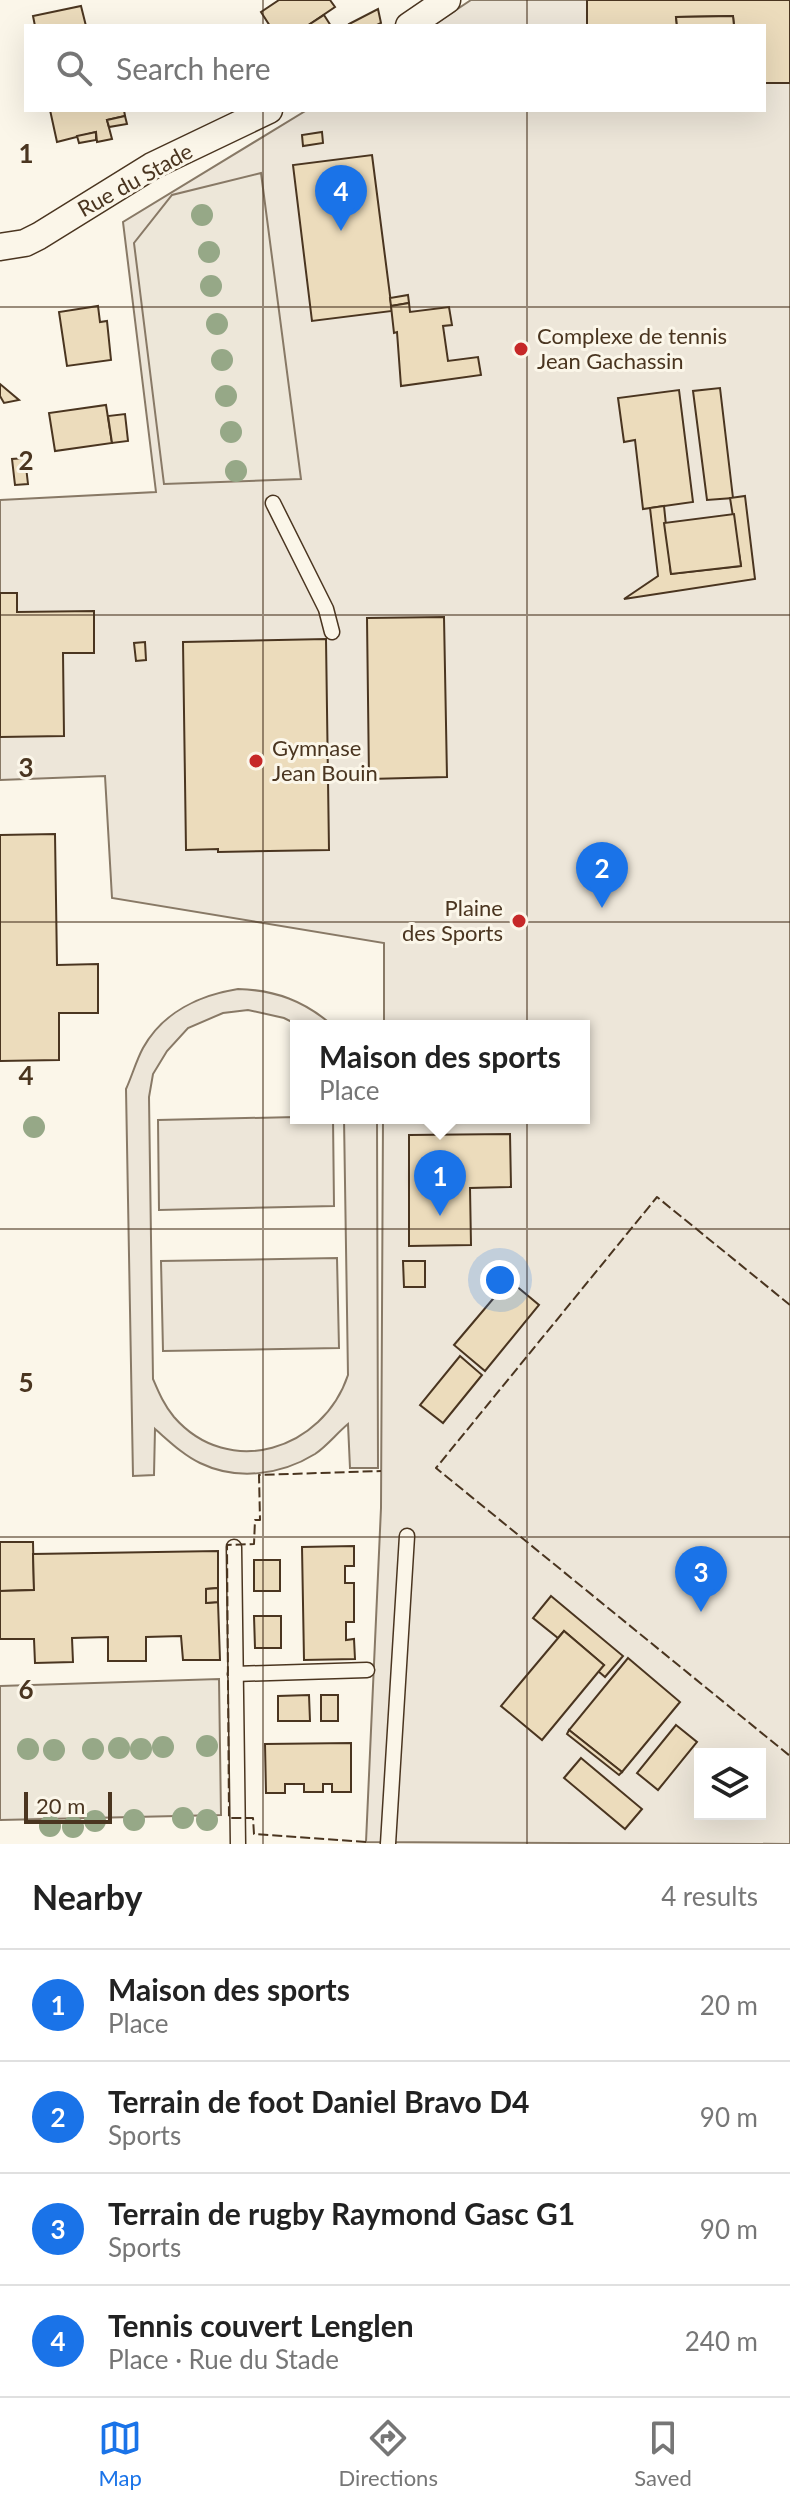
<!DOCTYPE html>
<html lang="en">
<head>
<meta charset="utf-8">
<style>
	:root { --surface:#fff; --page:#f2f2f2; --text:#222; --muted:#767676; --line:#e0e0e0; --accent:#1a73e8 }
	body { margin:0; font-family:Lato,sans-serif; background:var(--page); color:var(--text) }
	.controls { position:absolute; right:24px; bottom:24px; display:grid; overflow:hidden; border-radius:0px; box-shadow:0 8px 32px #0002 }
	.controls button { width:72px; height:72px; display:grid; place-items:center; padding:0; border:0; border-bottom:2px solid var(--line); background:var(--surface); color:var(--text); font:40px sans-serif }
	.scale { position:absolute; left:24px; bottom:20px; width:88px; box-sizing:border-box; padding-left:8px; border:4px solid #4a3520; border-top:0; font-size:22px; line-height:28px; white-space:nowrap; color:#4a3520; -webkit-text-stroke:6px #fbf6e9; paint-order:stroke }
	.you { position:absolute; left:500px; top:1280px; width:28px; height:28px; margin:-20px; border:6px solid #fff; border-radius:50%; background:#1a73e8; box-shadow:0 0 0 12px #1a73e833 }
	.badge { display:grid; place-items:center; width:52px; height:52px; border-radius:50%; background:var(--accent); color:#fff; font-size:26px; font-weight:700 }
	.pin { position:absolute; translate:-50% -66px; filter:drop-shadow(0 2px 4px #0008) }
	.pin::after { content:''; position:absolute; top:42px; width:28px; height:24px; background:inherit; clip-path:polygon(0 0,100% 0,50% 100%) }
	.popup { position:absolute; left:290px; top:1020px; width:300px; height:104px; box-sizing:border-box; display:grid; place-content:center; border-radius:0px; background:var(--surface); filter:drop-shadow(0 2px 6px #0005); font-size:26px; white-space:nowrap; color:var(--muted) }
	.popup b { font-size:30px; color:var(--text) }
	.popup::after { content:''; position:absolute; left:50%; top:100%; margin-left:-16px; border:16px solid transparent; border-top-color:var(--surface) }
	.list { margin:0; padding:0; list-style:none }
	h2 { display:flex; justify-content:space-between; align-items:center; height:104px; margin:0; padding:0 32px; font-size:34px }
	h2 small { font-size:26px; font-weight:400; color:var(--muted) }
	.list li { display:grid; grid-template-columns:52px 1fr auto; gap:24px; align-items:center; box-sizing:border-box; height:112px; padding:0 32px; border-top:2px solid var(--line) }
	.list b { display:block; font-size:30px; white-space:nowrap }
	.list p { margin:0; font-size:26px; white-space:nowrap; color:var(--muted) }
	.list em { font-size:26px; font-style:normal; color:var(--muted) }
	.icon { flex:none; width:44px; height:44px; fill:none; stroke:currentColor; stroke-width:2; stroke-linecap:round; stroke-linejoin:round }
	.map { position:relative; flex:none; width:790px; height:1844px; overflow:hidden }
	.search { position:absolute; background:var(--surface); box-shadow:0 8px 32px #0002; left:24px; right:24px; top:24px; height:88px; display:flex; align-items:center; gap:20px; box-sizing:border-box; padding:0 28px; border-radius:0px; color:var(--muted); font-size:30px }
	.sheet { height:552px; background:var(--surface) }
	nav { display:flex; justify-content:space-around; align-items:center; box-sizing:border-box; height:112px; border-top:2px solid var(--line); background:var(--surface); font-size:22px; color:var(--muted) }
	nav a { display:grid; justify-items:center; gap:4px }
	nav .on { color:var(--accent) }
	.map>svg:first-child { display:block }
</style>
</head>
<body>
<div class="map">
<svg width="790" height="1844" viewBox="0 0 790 1844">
	<rect width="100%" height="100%" fill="#fbf6e9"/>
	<g fill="#ede6d9" stroke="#887966" stroke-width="2" fill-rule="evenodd">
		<path d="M 471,0 L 790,0 L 790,1844 L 366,1842 L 381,1508 L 383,1118 L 584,1118 L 584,1026 L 384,1026 L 384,943 L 112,898 L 105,776 L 0,780 L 0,500 L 156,492 L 123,222 L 307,110 L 764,110 L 764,26 L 432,26 ZM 700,1754 L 760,1754 L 760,1814 L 700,1814 Z"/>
		<path d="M 238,989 C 275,990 305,1001 333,1026 L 300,1026 L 284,1018 L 248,1010 L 223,1013 L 188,1028 L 167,1051 L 153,1074 L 149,1097 L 153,1379 C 159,1393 164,1405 174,1417 C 229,1480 323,1450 348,1375 L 344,1118 L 377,1118 L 378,1468 L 350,1468 L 348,1424 C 337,1433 327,1446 315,1454 C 281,1475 237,1481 200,1463 C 183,1455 169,1441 155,1429 L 154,1475 L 133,1476 L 126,1089 C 132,1076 136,1061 143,1048 C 163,1012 200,995 238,989 Z"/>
		<polygon points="296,1117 333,1118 334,1206 159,1210 158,1120"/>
		<polygon points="337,1258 339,1348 163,1351 161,1261"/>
	</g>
	<g fill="#ede7d9" stroke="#887966" stroke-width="2">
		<polygon points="261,173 301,479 164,484 134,243 172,195"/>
		<polygon points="219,1679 221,1815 0,1820 0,1686"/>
	</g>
	<g fill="#ecdcbc" stroke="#4a3520" stroke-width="2">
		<polygon points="279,0 330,0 335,7 307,26 270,26 261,12"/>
		<polygon points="587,0 790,0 790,83 764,83 764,26 734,26 733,16 676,17 677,26 587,26"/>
		<polygon points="81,6 86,26 35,26 33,16"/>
		<polygon points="378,9 381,23 375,26 350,26 349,24"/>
		<polygon points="324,15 331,26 307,26"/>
		<polygon points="733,16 734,26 677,26 676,17"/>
		<polygon points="50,110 124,110 125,116 107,120 112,139 97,142 96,132 57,142"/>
		<polygon points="125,116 127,124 109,127 107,120"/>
		<polygon points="96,132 96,140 79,143 77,136"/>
		<polygon points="322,132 323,143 303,146 302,135"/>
		<polygon points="372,155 392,311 312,321 293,165"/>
		<polygon points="408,295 409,303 391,306 390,298"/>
		<polygon points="409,303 410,312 449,307 452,325 443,326 448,361 478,357 481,375 401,386 397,332 394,333 391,306"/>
		<polygon points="98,306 100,322 107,321 111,360 67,366 59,312"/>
		<polygon points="0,384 19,400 4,403 0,396"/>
		<polygon points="720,388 733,498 707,500 693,391"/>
		<polygon points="679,390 693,502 643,509 635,440 624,442 618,398"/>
		<polygon points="106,405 112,443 55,451 49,413"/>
		<polygon points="125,414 128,441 112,443 108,416"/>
		<polygon points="25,458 28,484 15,485 12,459"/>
		<polygon points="745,496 755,579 624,599 658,576 650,508 664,506 671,574 741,566 730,498"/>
		<polygon points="734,514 741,566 671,574 664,523"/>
		<polygon points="0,593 17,593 17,612 94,611 94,653 63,653 64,736 0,737"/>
		<polygon points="444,617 447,777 369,779 367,618"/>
		<polygon points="326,639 329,850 218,852 218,849 186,850 183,642"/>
		<polygon points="145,642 146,660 136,661 134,643"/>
		<polygon points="55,834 57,965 98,964 98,1013 59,1013 59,1060 0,1061 0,835"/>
		<polygon points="510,1134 511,1187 470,1188 471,1245 409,1246 409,1135"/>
		<polygon points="403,1261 425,1261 425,1287 404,1287"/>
		<polygon points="509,1280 539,1305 485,1371 454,1345"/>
		<polygon points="460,1356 482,1375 443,1423 420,1405"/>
		<polygon points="0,1542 33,1542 34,1590 0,1591"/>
		<polygon points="354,1546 354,1566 345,1566 345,1583 354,1583 354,1622 346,1622 346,1640 354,1639 355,1659 304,1660 302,1547"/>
		<polygon points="218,1551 218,1588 206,1589 206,1603 218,1602 220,1660 183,1660 181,1636 146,1637 146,1661 108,1661 108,1637 72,1638 73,1662 35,1663 34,1639 0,1639 0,1591 34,1590 33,1554"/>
		<rect x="254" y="1560" width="26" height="31"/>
		<polygon points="218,1588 218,1602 206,1603 206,1589"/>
		<polygon points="551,1596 623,1656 605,1677 598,1671 604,1665 564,1631 558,1638 533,1618"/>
		<polygon points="254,1616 281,1616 281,1648 255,1648"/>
		<polygon points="564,1631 604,1665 542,1740 501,1706"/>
		<polygon points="628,1658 680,1702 622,1772 569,1730"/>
		<polygon points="309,1695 310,1721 278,1721 278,1696"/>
		<rect x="321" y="1695" width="17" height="26"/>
		<polygon points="676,1725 697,1742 658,1790 637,1773"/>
		<polygon points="569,1730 622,1772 619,1775 567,1734"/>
		<polygon points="351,1743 351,1792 332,1792 332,1784 323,1784 323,1792 304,1792 304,1784 285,1784 285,1793 266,1793 265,1744"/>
		<polygon points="581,1758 642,1809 625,1829 564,1778"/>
	</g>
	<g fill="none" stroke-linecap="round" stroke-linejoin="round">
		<defs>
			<g id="service">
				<polyline points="273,503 326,609 332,632"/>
				<polyline points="234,1547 238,1844"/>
				<polyline points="235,1674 367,1670"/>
				<polyline points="388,1844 407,1536"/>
			</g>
			<g id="minor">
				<polyline points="409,26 447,0"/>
				<polyline points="0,247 25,243 39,236 152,166 269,110"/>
			</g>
		</defs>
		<use href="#service" stroke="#4a3520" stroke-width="17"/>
		<use href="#minor" stroke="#4a3520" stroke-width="29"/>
		<use href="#service" stroke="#fbf6e9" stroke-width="14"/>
		<use href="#minor" stroke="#fbf6e9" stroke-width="26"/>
		<g stroke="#4a3520" stroke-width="2" stroke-dasharray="10 4" stroke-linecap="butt">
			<polyline points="790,1305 657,1197 436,1468 790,1756"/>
			<polyline points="366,1842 254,1834 253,1818 229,1818 227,1545 254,1544 255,1520 260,1520 259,1475 381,1471"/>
		</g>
	</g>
	<g fill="#96a887">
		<circle cx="202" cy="215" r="11"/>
		<circle cx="209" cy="252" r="11"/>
		<circle cx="211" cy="286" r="11"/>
		<circle cx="217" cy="324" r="11"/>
		<circle cx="222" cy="360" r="11"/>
		<circle cx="226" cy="396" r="11"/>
		<circle cx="231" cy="432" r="11"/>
		<circle cx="236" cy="471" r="11"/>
		<circle cx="34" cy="1127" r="11"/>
		<circle cx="207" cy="1746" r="11"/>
		<circle cx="163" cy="1747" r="11"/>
		<circle cx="119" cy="1748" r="11"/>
		<circle cx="28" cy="1749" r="11"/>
		<circle cx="93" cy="1749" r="11"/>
		<circle cx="141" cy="1749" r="11"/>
		<circle cx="54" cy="1750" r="11"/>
		<circle cx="183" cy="1818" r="11"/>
		<circle cx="134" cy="1820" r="11"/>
		<circle cx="207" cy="1820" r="11"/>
		<circle cx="95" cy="1821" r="11"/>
		<circle cx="50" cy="1826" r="11"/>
		<circle cx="73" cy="1827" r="11"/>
	</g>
	<path fill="none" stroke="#4a3520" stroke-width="2" stroke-opacity="0.55" d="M 263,0 L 263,26M 527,0 L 527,26M 263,110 L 263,1844M 527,110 L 527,1844M 0,307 L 790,307M 0,615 L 790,615M 0,922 L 790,922M 0,1229 L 790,1229M 0,1537 L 790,1537"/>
	<g fill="#c62828" stroke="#fbf6e9" stroke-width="3">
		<circle cx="521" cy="349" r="8"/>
		<circle cx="256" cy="761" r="8"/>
		<circle cx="519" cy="921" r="8"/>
	</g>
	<g text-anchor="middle" stroke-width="6" stroke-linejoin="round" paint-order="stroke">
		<g font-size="22" fill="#4a3520" stroke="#fbf6e9">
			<text transform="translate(135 180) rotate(-29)" y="8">Rue du Stade</text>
		</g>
		<g font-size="22" fill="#4a3520" stroke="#fbf6e9" text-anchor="start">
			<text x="537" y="344">Complexe de tennis<tspan x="537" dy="25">Jean Gachassin</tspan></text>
			<text x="272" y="756">Gymnase<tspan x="272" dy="25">Jean Bouin</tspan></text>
			<text x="503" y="916" text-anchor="end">Plaine<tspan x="503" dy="25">des Sports</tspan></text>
		</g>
	</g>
	<g font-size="26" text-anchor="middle" font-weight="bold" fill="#4a3520" stroke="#fbf6e9" stroke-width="6" stroke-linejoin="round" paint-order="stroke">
		<text x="26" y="163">1</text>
		<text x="26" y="470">2</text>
		<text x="26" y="777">3</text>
		<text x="26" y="1085">4</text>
		<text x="26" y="1392">5</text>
		<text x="26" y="1699">6</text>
	</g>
</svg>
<div class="controls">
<button><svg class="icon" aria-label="layers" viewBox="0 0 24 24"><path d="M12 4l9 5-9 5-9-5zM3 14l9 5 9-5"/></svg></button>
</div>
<div class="scale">20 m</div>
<div class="you"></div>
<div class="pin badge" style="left:440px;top:1216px">1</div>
<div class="popup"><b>Maison des sports</b>Place</div>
<div class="pin badge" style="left:602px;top:908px">2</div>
<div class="pin badge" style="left:701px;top:1612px">3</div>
<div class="pin badge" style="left:341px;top:231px">4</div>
<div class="search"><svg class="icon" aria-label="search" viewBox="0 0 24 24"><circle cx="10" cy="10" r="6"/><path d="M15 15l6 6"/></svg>Search here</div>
</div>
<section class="sheet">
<h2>Nearby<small>4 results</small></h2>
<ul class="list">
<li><span class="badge">1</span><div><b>Maison des sports</b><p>Place</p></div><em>20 m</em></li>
<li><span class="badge">2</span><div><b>Terrain de foot Daniel Bravo D4</b><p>Sports</p></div><em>90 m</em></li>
<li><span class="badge">3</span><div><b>Terrain de rugby Raymond Gasc G1</b><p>Sports</p></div><em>90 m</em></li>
<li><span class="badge">4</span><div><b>Tennis couvert Lenglen</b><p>Place · Rue du Stade</p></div><em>240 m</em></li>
</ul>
</section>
<nav>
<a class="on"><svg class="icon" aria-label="map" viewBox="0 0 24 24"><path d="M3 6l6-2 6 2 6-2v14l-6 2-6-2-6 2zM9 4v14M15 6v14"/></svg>Map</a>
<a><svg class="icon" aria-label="directions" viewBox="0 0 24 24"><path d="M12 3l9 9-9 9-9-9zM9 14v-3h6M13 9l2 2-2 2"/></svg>Directions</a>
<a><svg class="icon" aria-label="saved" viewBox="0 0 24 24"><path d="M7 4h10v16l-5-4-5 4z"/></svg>Saved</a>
</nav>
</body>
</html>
